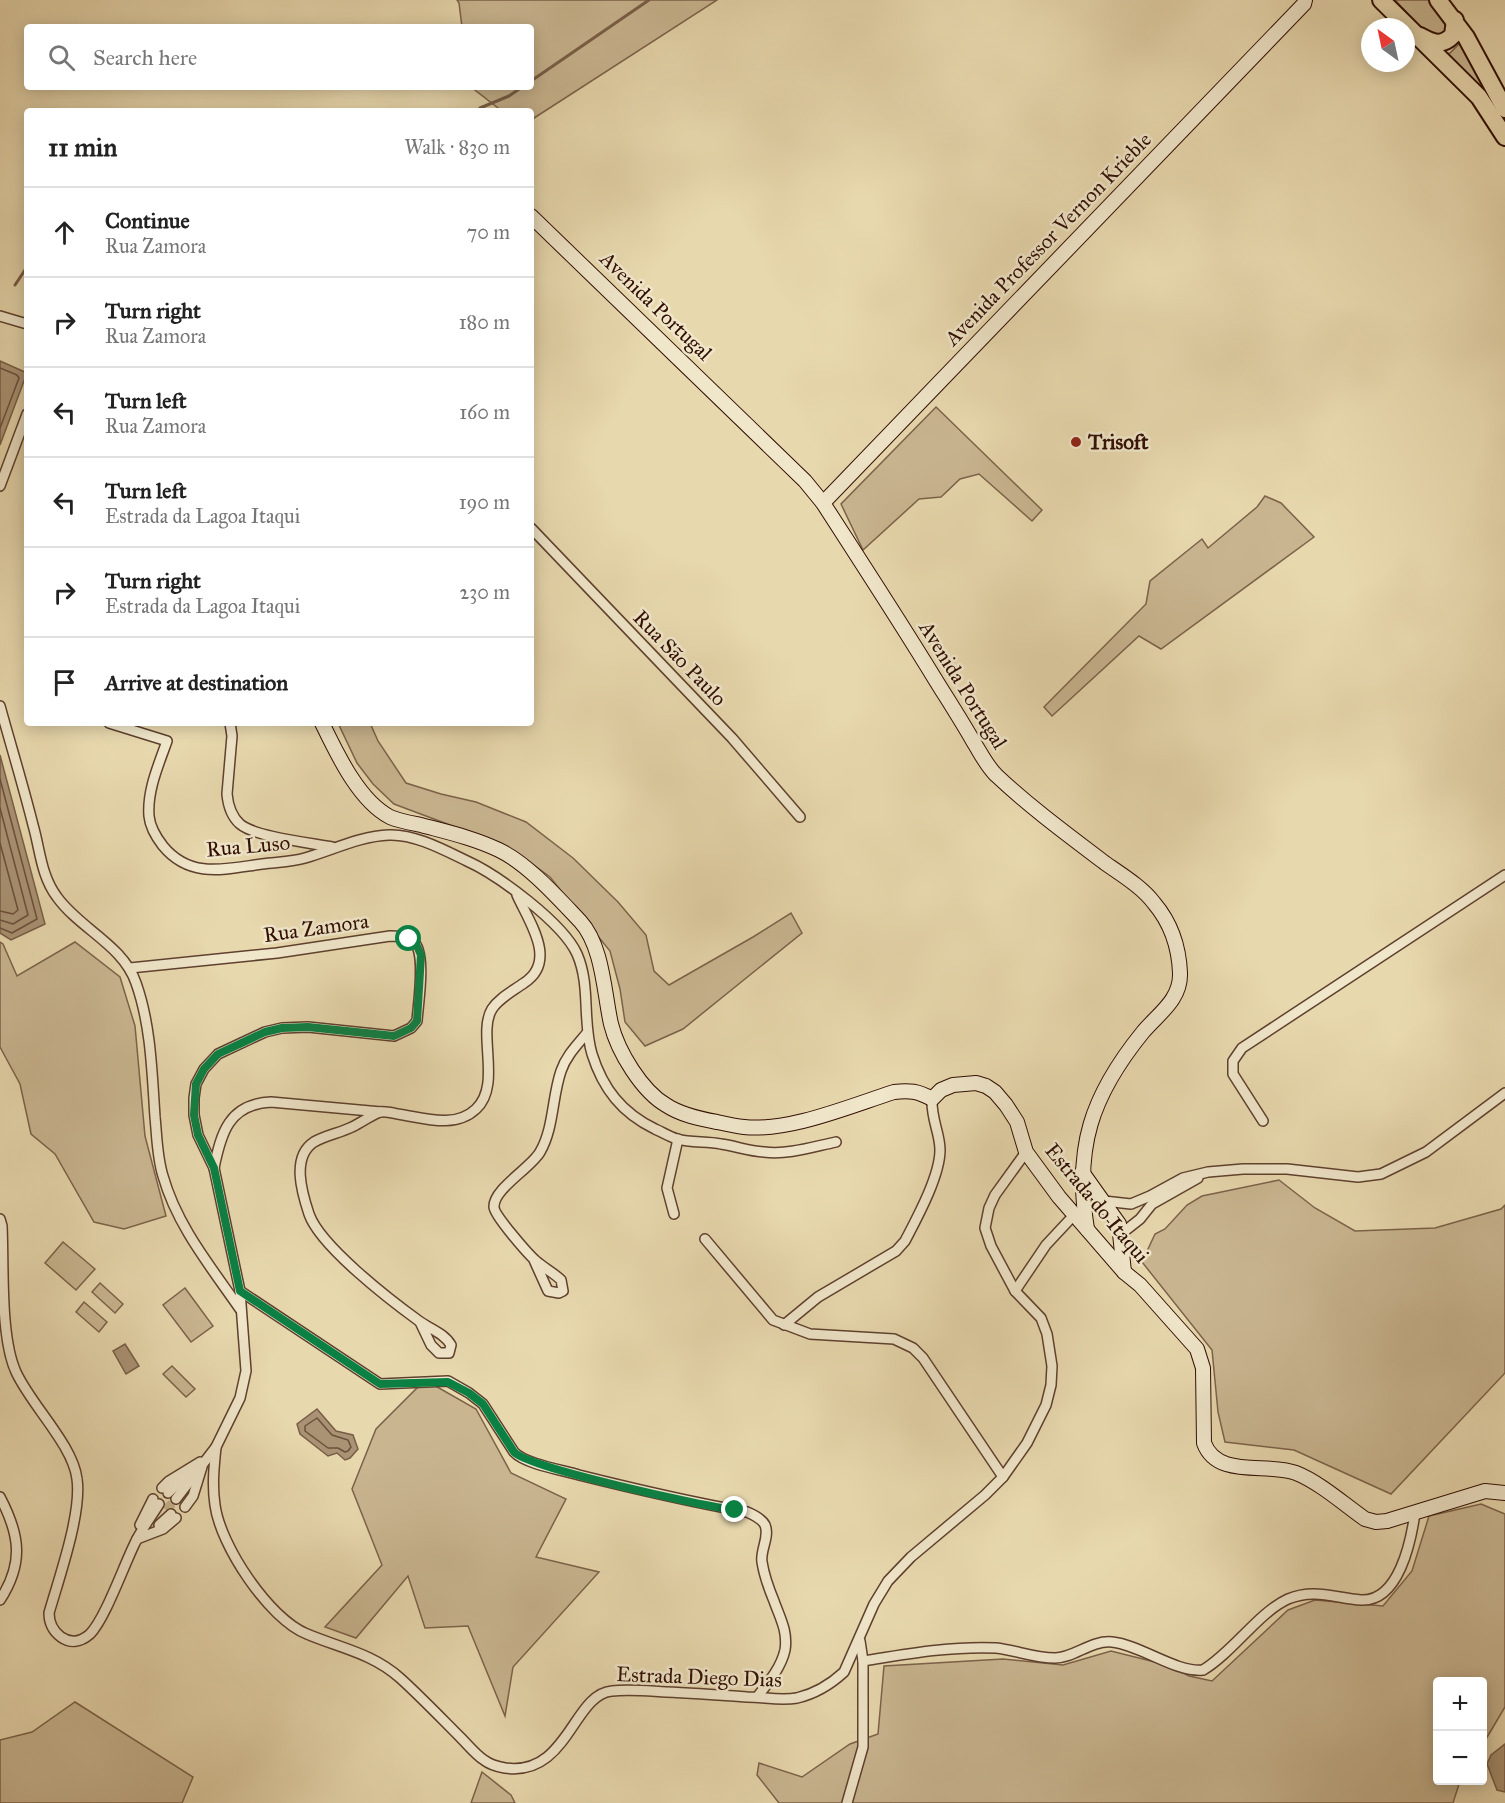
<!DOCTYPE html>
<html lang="en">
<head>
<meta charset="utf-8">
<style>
	:root { --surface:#fff; --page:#f2f2f2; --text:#222; --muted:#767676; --line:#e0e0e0 }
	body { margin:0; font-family:"IM FELL Great Primer",serif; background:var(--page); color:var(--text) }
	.controls { position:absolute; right:18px; bottom:18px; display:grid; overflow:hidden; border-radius:6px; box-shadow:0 3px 15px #0003 }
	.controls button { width:54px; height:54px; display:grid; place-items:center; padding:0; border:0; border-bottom:2px solid var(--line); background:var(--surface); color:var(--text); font:30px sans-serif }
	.compass { position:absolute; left:1361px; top:18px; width:54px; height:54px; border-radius:50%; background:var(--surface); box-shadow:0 3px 15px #0003; rotate:327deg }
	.stop { position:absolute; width:18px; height:18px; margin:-14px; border:4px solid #0b8043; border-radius:50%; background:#fff }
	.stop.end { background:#0b8043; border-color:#fff; box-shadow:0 2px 6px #0008 }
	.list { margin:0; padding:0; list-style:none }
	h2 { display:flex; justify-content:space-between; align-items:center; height:78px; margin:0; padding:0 24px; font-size:26px }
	h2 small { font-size:20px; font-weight:400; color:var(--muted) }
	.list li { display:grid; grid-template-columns:39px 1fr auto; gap:18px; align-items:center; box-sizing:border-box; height:90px; padding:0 24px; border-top:2px solid var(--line) }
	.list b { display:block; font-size:22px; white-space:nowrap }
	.list p { margin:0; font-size:20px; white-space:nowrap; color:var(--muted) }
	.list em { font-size:20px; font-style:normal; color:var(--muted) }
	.icon { flex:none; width:33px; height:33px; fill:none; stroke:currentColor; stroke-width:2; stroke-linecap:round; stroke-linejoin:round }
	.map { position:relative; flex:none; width:1505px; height:1803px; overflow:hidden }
	.search { position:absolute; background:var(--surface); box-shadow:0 3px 15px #0003; left:24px; top:24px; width:510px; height:66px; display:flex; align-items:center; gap:15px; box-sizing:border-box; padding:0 21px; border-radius:6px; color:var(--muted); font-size:22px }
	.panel { position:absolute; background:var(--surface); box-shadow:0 3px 15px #0003; left:24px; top:108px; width:510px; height:618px; border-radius:6px }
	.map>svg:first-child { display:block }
</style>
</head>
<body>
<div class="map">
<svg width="1505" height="1803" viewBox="0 0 1505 1803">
	<rect width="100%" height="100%" fill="#e8d8ae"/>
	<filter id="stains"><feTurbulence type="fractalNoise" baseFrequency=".00333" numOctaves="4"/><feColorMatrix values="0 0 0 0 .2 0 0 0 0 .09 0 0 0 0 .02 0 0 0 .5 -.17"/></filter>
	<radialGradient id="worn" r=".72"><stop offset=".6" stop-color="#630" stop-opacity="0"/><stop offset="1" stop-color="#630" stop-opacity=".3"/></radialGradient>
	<g fill="#c9b691" stroke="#7c624a" stroke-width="1.5">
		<polygon points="457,0 717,0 531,120 531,111 502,111 471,87 531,87 531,27 462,27 459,3"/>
		<polygon points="1395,0 1430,0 1448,26 1443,38 1425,32"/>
		<polygon points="1462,41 1499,107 1490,101 1442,55 1450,53"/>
		<polygon points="936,407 1042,510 1032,521 979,474 960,479 941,497 919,499 863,550 841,504"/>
		<polygon points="1265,496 1281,503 1314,537 1161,649 1139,636 1052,716 1044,707 1146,604 1150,581 1202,539 1208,548 1257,507"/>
		<polygon points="338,723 370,723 378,741 406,783 441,794 476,802 526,822 573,858 618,902 646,935 654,971 669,985 753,937 791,913 802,933 683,1029 645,1046 625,1022 620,989 610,951 550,877 520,855 482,837 394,804 373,784 357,763"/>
		<polygon points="0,942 3,944 17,976 75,942 120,977 135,1026 145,1136 166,1216 124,1229 94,1222 55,1154 31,1134 20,1084 0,1047"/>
		<polygon points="1279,1180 1315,1208 1355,1231 1435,1228 1501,1209 1505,1205 1505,1373 1391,1494 1294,1450 1225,1442 1218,1412 1212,1350 1142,1262 1155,1234 1165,1229 1187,1205 1202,1196"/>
		<polygon points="63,1242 95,1269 76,1290 45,1263"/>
		<polygon points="100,1283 123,1304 115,1313 92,1292"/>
		<polygon points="185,1288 213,1326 191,1342 163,1305"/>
		<polygon points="84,1302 107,1322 99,1332 76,1312"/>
		<polygon points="172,1366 195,1389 186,1397 163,1374"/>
		<polygon points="425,1380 476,1409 511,1473 566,1499 536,1557 599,1572 513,1667 505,1716 468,1626 425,1628 408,1576 356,1638 325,1627 382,1565 352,1489 376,1429"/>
		<polygon points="1481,1504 1505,1514 1505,1707 1483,1744 1482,1682 1438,1682 1438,1780 1460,1781 1453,1803 779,1803 757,1775 759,1763 802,1777 850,1744 878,1734 884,1666 1003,1659 1063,1665 1111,1651 1171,1666 1189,1676 1212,1681 1288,1610 1315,1600 1383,1606 1412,1571 1429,1516"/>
		<polygon points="75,1702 193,1777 182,1803 0,1803 0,1740 32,1732"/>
		<polygon points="482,1772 511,1795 515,1803 471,1803"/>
	</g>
	<g fill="#a99374" stroke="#795e47" stroke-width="1.5">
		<polygon points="0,361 27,373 0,445"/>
		<polygon points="0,755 45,924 11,940 0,933"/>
		<polygon points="125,1344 139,1366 126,1374 113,1351"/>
		<polygon points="317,1409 336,1431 353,1435 358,1449 350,1458 345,1460 337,1453 328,1456 300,1434 297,1424"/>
		<polygon points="1505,1744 1505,1792 1497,1790 1487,1764 1491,1755"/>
	</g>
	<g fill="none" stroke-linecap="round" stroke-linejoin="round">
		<g stroke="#6c503c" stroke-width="1.5">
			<polyline points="0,368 17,375 19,378 0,428"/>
			<polyline points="0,779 37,919 12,933 0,928"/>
			<polyline points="0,808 28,915 13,924 0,920"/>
			<polyline points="0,843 18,910 13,914 0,911"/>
			<polygon points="317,1418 332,1435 348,1440 351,1447 348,1451 345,1452 338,1448 328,1448 305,1431 305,1426"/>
		</g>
		<g stroke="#795e47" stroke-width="3">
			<polyline points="531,81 649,0"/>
			<polyline points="480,108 509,96 522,87"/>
			<polyline points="15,285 27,267"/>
		</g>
		<polyline stroke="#c3b08c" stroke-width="9" stroke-dasharray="9 4.5" stroke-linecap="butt" points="166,1510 176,1499"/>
		<defs>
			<g id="street">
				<polyline points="0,316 27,324"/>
				<polyline points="0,486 27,414"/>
				<polyline points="531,528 732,738 800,817"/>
				<path d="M 0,706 C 11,746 23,785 33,825 C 40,849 41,876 57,897 C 80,929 123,945 136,983 C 151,1025 152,1073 155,1117 C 157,1137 157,1157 163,1176 C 177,1226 211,1267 240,1309"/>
				<path d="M 109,723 L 167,741 C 159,764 147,790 149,816 C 150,827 156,837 163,846 C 190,879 225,869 262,864 C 276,862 292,862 305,858 C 333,850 360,836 389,835 C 415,834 444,850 467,861 C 498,875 563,923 577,954 C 591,986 582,1021 592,1054 C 603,1089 622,1113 655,1129 C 662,1132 670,1137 677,1139 C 691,1143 707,1141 721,1144 C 735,1146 749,1151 764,1152 C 788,1155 812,1147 836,1142"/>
				<path d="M 230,723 L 232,736 L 227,794 C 228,805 231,816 240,824 C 255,837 311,843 332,847"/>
				<path d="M 130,968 L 277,953 L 390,936 C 398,936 407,936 413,941 C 427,952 418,1004 417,1021 L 411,1028 L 394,1036 L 308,1027 L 282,1028 L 265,1032 L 218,1054 L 204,1069 L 196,1084 L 194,1098 L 194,1115 L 198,1135 L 214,1168 L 240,1291 L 246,1371 L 240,1398 L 216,1447 L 176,1499"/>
				<polyline points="1263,1121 1233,1074 1233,1061 1242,1048 1505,875"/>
				<path d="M 214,1168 C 221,1133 229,1104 271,1102 L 381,1112"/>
				<polyline points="1104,1201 1131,1204 1150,1196 1183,1178 1208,1172 1243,1169 1287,1169 1358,1177 1381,1174 1426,1152 1505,1093"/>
				<polyline points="674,1214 667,1188 678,1139"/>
				<path d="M 0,1219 L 2,1226 C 4,1266 0,1337 16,1372 C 31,1405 73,1445 77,1479 C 82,1513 59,1578 49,1613 C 49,1622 53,1631 61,1637 C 71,1644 81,1642 90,1634 C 105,1619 124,1565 135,1543 C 141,1530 151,1517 159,1504"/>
				<polyline points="1121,1234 1140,1219 1152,1204 1198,1178"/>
				<polyline points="705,1239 773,1320 810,1334 894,1339 913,1348 923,1358 1003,1477"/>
				<path d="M 534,1260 L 548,1291 L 559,1293 L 563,1291 L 561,1280 C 554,1273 544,1268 536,1261 C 528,1254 494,1215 494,1207 C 493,1189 531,1168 540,1152 C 554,1128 552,1097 561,1071 C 566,1056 577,1045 587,1033"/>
				<path d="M 240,1291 L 380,1384 L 448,1381 L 469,1393 L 483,1404 L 514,1452 C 525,1464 562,1470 579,1475 C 635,1489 691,1502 747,1512 C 754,1515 762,1519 765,1525 C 770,1537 760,1550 762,1562 C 764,1575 769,1589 774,1601 C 780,1618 788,1631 785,1650 C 781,1668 768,1683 757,1697"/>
				<polyline points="1015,1291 1046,1245 1074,1215"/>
				<path d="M 420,1322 L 431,1345 L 439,1353 L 449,1353 L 451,1345 C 444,1333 430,1329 419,1321 C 390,1300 320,1246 309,1214 C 302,1193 291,1157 314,1142 C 326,1135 340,1133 352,1127 C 361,1123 371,1115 380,1112 C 385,1111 393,1113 398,1114 C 424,1118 455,1129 476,1109 C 502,1085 477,1033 492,1009 C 499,998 513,991 524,983 C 558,961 529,922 517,895"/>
				<path d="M 784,1325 L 818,1297 L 896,1251 L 905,1241 C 917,1218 940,1176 940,1150 C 940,1133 931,1119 932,1099"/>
				<path d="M 216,1447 C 214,1466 212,1486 215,1505 C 220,1545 269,1619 307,1634 C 340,1648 372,1653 400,1678 C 421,1697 441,1718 461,1738 C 468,1745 476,1755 484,1760 C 489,1764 499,1767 505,1768 C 568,1777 573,1694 612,1691 C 630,1689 648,1691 666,1692 C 693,1693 720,1695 747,1697 C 764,1697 780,1701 797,1698 C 814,1694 831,1684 844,1672 L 874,1604 L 888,1581 L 911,1557 L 985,1495 L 1003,1477 L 1027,1443 L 1046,1405 L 1051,1385 L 1052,1366 L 1047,1334 L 1041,1318 L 1015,1291 L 991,1246 L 985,1228 L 989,1208 L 995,1195 L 1026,1152"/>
				<polyline points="162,1488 169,1481 200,1462"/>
				<polyline points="168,1493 187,1475"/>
				<path d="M 0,1497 C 20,1535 24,1563 0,1600"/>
				<polyline points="185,1507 193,1496 202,1467"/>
				<polyline points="140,1525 153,1499"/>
				<polyline points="159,1525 171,1514"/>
				<polyline points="137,1539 163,1529 176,1518"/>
				<path d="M 863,1661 C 907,1654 950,1646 996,1648 C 1015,1650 1034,1658 1055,1658 C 1074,1658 1091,1640 1112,1642 C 1141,1645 1176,1673 1203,1670 C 1232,1653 1259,1612 1288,1599 C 1314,1588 1335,1598 1361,1600 C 1399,1602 1411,1541 1415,1513"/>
				<polyline points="847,1803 863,1747 863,1661 860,1641"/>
			</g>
			<g id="secondary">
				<path d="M 531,216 L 805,481 L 823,503 C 861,562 899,620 935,679 C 948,700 961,720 973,741 C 980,752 986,765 996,775 C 1030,807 1068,835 1105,863 C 1122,875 1142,887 1154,903 C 1171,923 1179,947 1180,973 C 1181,1000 1158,1014 1143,1032 C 1091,1096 1074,1148 1087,1229"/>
				<polyline points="823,503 1304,4 1305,0"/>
				<path d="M 322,723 C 337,754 359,801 390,817 C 399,821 411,823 421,825 C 447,832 474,838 499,850 C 528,864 558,898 580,921 C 603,946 604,993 611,1024 C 618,1052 642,1091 666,1105 C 681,1115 700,1119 717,1122 C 726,1124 735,1126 744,1127 C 789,1132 850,1106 894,1092 C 909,1090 918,1091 932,1099 L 941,1090 L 953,1085 L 976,1083 L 986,1086 L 995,1092 L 1006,1105 L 1017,1122 L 1026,1152 L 1059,1197 L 1124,1272 L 1140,1285 L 1197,1349 L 1203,1368 L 1204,1443 C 1217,1479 1267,1462 1296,1473 C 1319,1482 1345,1505 1365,1519 L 1376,1522 L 1387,1521 L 1485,1491 L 1505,1493"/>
				<polyline points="1082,1172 1119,1224 1124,1272"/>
			</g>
			<g id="highway">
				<polyline points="1381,0 1479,97 1505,137"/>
				<polyline points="1438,0 1466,37 1505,109"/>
				<path d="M 1420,36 C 1433,43 1442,47 1453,35 L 1455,20"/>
			</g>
		</defs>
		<use href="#street" stroke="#5e402e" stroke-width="12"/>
		<use href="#secondary" stroke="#300e03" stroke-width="16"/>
		<use href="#highway" stroke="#300e03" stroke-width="20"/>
		<use href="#street" stroke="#f0e6ca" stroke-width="9"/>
		<use href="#secondary" stroke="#f0e6ca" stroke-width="14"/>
		<use href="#highway" stroke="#e8d8ae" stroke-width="16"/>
	</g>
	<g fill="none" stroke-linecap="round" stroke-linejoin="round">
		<path stroke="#0b8043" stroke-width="8" d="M 409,939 L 417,946 L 421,955 L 417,1021 L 411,1028 L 394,1036 L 308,1027 L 282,1028 L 265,1032 L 218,1054 L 204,1069 L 196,1084 L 194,1115 L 198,1135 L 214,1168 L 240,1291 L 380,1384 L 448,1382 L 469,1393 L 483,1404 L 514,1452 C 529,1468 706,1507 735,1510"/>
	</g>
	<circle fill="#8f2418" stroke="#f0e6ca" stroke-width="2" cx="1076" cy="442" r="6"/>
	<g text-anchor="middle" stroke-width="5" stroke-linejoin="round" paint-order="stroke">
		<g font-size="21" fill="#300e03" stroke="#f0e6ca">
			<text transform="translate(1048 239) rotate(-46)" y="7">Avenida Professor Vernon Krieble</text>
			<text transform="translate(656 306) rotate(44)" y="7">Avenida Portugal</text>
			<text transform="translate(680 658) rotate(46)" y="7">Rua São Paulo</text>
			<text transform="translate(963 685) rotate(58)" y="7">Avenida Portugal</text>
			<text transform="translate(248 846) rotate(-5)" y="7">Rua Luso</text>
			<text transform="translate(316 928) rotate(-8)" y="7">Rua Zamora</text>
			<text transform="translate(1097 1203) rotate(50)" y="7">Estrada do Itaqui</text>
			<text transform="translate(699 1677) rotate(2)" y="7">Estrada Diego Dias</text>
		</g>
		<g font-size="21" font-weight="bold" fill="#300e03" stroke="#f0e6ca" text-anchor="start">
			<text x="1088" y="449">Trisoft</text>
		</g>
	</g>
	<rect width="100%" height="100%" filter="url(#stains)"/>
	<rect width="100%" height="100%" fill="url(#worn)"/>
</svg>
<div class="controls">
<button>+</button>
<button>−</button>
</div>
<svg class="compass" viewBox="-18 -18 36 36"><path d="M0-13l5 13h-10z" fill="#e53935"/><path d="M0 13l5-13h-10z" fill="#767676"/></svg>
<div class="stop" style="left:409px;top:939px"></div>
<div class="stop end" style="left:735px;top:1510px"></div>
<div class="search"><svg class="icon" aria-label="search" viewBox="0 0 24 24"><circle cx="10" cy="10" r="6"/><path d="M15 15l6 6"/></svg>Search here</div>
<section class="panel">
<h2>11 min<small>Walk · 830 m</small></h2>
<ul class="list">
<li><svg class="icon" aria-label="ahead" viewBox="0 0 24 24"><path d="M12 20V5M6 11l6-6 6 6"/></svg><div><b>Continue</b><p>Rua Zamora</p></div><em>70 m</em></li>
<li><svg class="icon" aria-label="right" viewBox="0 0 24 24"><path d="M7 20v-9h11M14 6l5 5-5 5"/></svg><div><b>Turn right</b><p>Rua Zamora</p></div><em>180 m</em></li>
<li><svg class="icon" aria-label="left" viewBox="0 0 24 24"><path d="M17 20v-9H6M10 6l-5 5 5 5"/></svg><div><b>Turn left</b><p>Rua Zamora</p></div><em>160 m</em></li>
<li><svg class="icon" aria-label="left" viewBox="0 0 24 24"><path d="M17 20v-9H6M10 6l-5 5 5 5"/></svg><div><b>Turn left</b><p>Estrada da Lagoa Itaqui</p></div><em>190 m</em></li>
<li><svg class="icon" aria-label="right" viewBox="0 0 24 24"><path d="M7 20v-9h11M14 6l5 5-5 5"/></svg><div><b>Turn right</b><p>Estrada da Lagoa Itaqui</p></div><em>230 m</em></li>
<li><svg class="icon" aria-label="arrive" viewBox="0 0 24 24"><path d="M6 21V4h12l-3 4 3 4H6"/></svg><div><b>Arrive at destination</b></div></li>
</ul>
</section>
</div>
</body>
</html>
